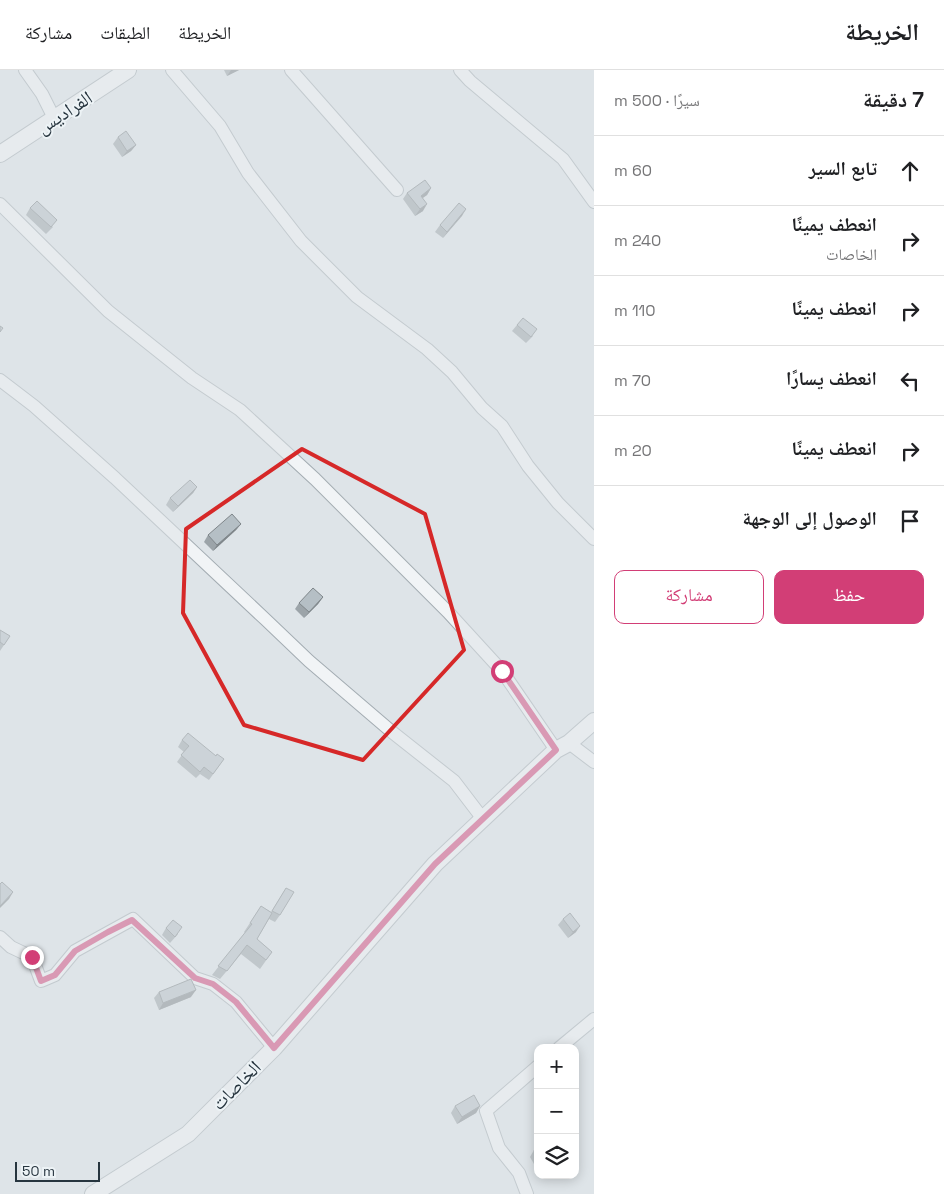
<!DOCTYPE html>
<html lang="ar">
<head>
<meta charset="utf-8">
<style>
	:root { --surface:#fff; --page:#f6f6f6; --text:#202124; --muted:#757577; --line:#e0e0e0; --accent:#d23e76 }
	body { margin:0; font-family:"Space Grotesk","Noto Naskh Arabic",sans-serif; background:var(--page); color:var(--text); direction:rtl }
	.controls { position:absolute; right:15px; bottom:15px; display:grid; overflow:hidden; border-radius:10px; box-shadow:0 2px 12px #0003 }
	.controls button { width:45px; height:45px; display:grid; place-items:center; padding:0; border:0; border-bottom:1px solid var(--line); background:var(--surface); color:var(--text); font:25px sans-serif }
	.scale { position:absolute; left:15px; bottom:12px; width:85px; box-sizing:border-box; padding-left:5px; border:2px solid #27353f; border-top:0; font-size:14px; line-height:18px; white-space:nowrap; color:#27353f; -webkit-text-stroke:4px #edf3f6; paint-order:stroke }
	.stop { position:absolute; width:15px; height:15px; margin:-11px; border:4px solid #d23e76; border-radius:50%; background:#fff }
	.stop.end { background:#d23e76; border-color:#fff; box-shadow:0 1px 5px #0008 }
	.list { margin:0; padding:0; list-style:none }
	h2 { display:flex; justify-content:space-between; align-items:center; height:65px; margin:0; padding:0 20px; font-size:21px }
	h2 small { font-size:16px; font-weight:400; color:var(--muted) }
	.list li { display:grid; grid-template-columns:32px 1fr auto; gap:15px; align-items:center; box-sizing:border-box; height:70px; padding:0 20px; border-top:1px solid var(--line) }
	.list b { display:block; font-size:19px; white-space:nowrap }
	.list p { margin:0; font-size:16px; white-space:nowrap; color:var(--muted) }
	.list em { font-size:16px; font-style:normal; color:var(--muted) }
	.actions { display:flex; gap:10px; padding:15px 20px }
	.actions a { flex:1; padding:11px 0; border:1px solid var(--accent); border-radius:10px; text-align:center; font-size:18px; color:var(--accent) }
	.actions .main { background:var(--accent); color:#fff }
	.icon { flex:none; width:28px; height:28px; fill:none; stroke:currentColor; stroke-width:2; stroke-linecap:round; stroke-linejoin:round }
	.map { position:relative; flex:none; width:594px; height:1124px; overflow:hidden; direction:ltr }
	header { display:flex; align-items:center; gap:30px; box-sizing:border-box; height:70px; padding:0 25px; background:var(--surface); border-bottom:1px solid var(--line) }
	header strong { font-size:24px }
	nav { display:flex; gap:28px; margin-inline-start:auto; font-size:18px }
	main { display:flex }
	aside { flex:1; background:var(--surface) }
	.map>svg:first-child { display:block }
</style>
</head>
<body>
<header>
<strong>الخريطة</strong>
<nav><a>الخريطة</a><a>الطبقات</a><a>مشاركة</a></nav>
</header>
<main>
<aside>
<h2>7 دقيقة<small>سيرًا · 500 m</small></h2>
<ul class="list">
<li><svg class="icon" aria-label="ahead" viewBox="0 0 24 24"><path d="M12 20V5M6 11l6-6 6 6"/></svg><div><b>تابع السير</b></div><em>60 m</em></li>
<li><svg class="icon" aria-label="right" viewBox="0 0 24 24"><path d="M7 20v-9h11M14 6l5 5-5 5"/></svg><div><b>انعطف يمينًا</b><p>الخاصات</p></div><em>240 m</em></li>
<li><svg class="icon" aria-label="right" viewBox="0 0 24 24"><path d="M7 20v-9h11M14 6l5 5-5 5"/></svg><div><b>انعطف يمينًا</b></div><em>110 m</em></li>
<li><svg class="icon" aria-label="left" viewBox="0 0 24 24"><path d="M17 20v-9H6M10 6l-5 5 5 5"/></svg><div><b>انعطف يسارًا</b></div><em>70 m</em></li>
<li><svg class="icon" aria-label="right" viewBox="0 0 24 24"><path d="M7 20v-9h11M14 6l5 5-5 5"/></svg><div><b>انعطف يمينًا</b></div><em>20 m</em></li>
<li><svg class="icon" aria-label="arrive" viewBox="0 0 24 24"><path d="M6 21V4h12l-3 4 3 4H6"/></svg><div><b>الوصول إلى الوجهة</b></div></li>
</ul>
<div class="actions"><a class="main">حفظ</a><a>مشاركة</a></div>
</aside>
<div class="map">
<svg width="594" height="1124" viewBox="0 0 594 1124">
	<rect width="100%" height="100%" fill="#dee4e8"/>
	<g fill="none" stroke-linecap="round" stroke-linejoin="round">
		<defs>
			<g id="minor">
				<polyline points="25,0 42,24 54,48"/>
				<polyline points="172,0 220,56 248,103 301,171 357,227 427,279 452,302 482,338 502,356 528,396 558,433 594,469"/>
				<polyline points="291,0 397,120"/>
				<polyline points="460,0 470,11 563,89 594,132"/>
				<polyline points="0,134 108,241 192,308 240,340 315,409 448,542 502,601 556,680"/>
				<polyline points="0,310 34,336 115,408 265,549 309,591 392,662 454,711 483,749"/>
				<polyline points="569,673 594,692"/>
				<polyline points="0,867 11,877 32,887 41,911 55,905 75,881 133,849 195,908 213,914 236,932 274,978"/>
				<polyline points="559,978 594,949"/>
				<polyline points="527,1124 519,1103 499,1078 486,1041 538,996"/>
			</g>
			<g id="tertiary">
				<polyline points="0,84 128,0"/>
				<polyline points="93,1124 188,1064 274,978 435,794 556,680 569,673 594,651"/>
			</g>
		</defs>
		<use href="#minor" stroke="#a3acb2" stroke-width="14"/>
		<use href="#tertiary" stroke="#a3acb2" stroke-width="18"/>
		<use href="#minor" stroke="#f1f4f6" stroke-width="12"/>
		<use href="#tertiary" stroke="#f1f4f6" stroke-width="16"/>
	</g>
	<g fill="#9ca4a9">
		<polygon points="224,0 239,0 227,6"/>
		<polygon points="118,67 136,75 131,81 122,87 113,74"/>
		<polygon points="431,118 427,125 423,128 423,141 415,146 403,129 407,123"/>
		<polygon points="30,138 53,157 46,164 26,145"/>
		<polygon points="466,139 443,168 435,162 440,155"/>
		<polygon points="517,255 533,266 526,273 512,261"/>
		<polygon points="197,417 193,423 173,442 166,435 170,428"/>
		<polygon points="241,454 236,460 213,481 204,472 208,465"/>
		<polygon points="323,527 318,534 304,548 295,539 299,533"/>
		<polygon points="0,560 10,566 0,581"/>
		<polygon points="182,670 216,686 224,689 209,710 200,704 196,708 177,692 184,682 178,677"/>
		<polygon points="286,818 280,845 275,852 269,849 257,869 272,882 260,899 241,884 220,909 212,905 245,863 244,862 261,836 271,842"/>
		<polygon points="563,849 576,862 568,868 558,855"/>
		<polygon points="166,858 178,864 170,873 162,865"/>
		<polygon points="159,922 191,927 159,940 154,928"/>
		<polygon points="455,1036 480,1036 476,1043 457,1054 451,1043"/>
		<polygon points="538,1078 538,1101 530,1087 534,1080"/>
	</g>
	<g fill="#7f868a">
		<polygon points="231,0 239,0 227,6"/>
		<polygon points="136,75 131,81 122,87 127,81"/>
		<polygon points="431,118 427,125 416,132 421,126"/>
		<polygon points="427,134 423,141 415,146 420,139"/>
		<polygon points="466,139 462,146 443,168 447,162"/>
		<polygon points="197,417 193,423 173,442 178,436"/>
		<polygon points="241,454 236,460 213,481 217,475"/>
		<polygon points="323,527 318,534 304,548 309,542"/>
		<polygon points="13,822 9,829 0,838 0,836"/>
		<polygon points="580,856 576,862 568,868 573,862"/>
		<polygon points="196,920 191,927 159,940 163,933"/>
		<polygon points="480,1036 476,1043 457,1054 462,1047"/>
	</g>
	<g fill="#b5bfc5" stroke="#7f868a">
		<polygon points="126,61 136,75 127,81 118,67"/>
		<polygon points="425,110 431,118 421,126 427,134 420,139 407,123"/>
		<polygon points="37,131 57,150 51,157 30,138"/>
		<polygon points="459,133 466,139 447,162 440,155"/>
		<polygon points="523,248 537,259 531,267 517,255"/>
		<polygon points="0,256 3,258 0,262"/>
		<polygon points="190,410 197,417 178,436 170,428"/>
		<polygon points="232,444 241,454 217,475 208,465"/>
		<polygon points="313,518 323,527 309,542 299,533"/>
		<polygon points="0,560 10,566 4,575 0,572"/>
		<polygon points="188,663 216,686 217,684 224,689 213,704 204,697 200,702 181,685 189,676 182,670"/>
		<polygon points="2,812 13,822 0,836 0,814"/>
		<polygon points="286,818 294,822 280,845 272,841"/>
		<polygon points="261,836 272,843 257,869 272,882 266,890 247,875 227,901 218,896 252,854 250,853"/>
		<polygon points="570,843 580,856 573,862 563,849"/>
		<polygon points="173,850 182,857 175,867 166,858"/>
		<polygon points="191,909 196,920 163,933 159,922"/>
		<polygon points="474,1025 480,1036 462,1047 455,1036"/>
		<polygon points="538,1078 538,1086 534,1080"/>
	</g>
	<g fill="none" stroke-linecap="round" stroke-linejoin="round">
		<polyline stroke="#d23e76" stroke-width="6" points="32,887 41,911 55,905 75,881 108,862 132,850 195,908 213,914 236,932 274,978 435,794 556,680 502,601"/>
	</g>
	<path d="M0 0H594V1124H0ZM 302,379 L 425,444 L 464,580 L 363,690 L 244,655 L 183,543 L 186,459 Z" fill="#dee4e8" fill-opacity=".55" fill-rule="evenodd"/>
	<path fill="none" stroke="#d62828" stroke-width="4" stroke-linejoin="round" d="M 302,379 L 425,444 L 464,580 L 363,690 L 244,655 L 183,543 L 186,459 Z"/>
	<g text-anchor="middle" stroke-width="4" stroke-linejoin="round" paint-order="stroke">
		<g font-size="19" fill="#27353f" stroke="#edf3f6">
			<text transform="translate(64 42) rotate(-33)" y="7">الفراديس</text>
			<text transform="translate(236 1015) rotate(-45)" y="7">الخاصات</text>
		</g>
	</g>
</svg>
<div class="controls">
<button>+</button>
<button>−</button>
<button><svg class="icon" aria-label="layers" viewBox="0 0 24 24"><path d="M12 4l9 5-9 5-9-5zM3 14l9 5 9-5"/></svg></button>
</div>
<div class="scale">50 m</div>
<div class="stop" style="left:502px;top:601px"></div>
<div class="stop end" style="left:32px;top:887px"></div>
</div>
</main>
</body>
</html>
